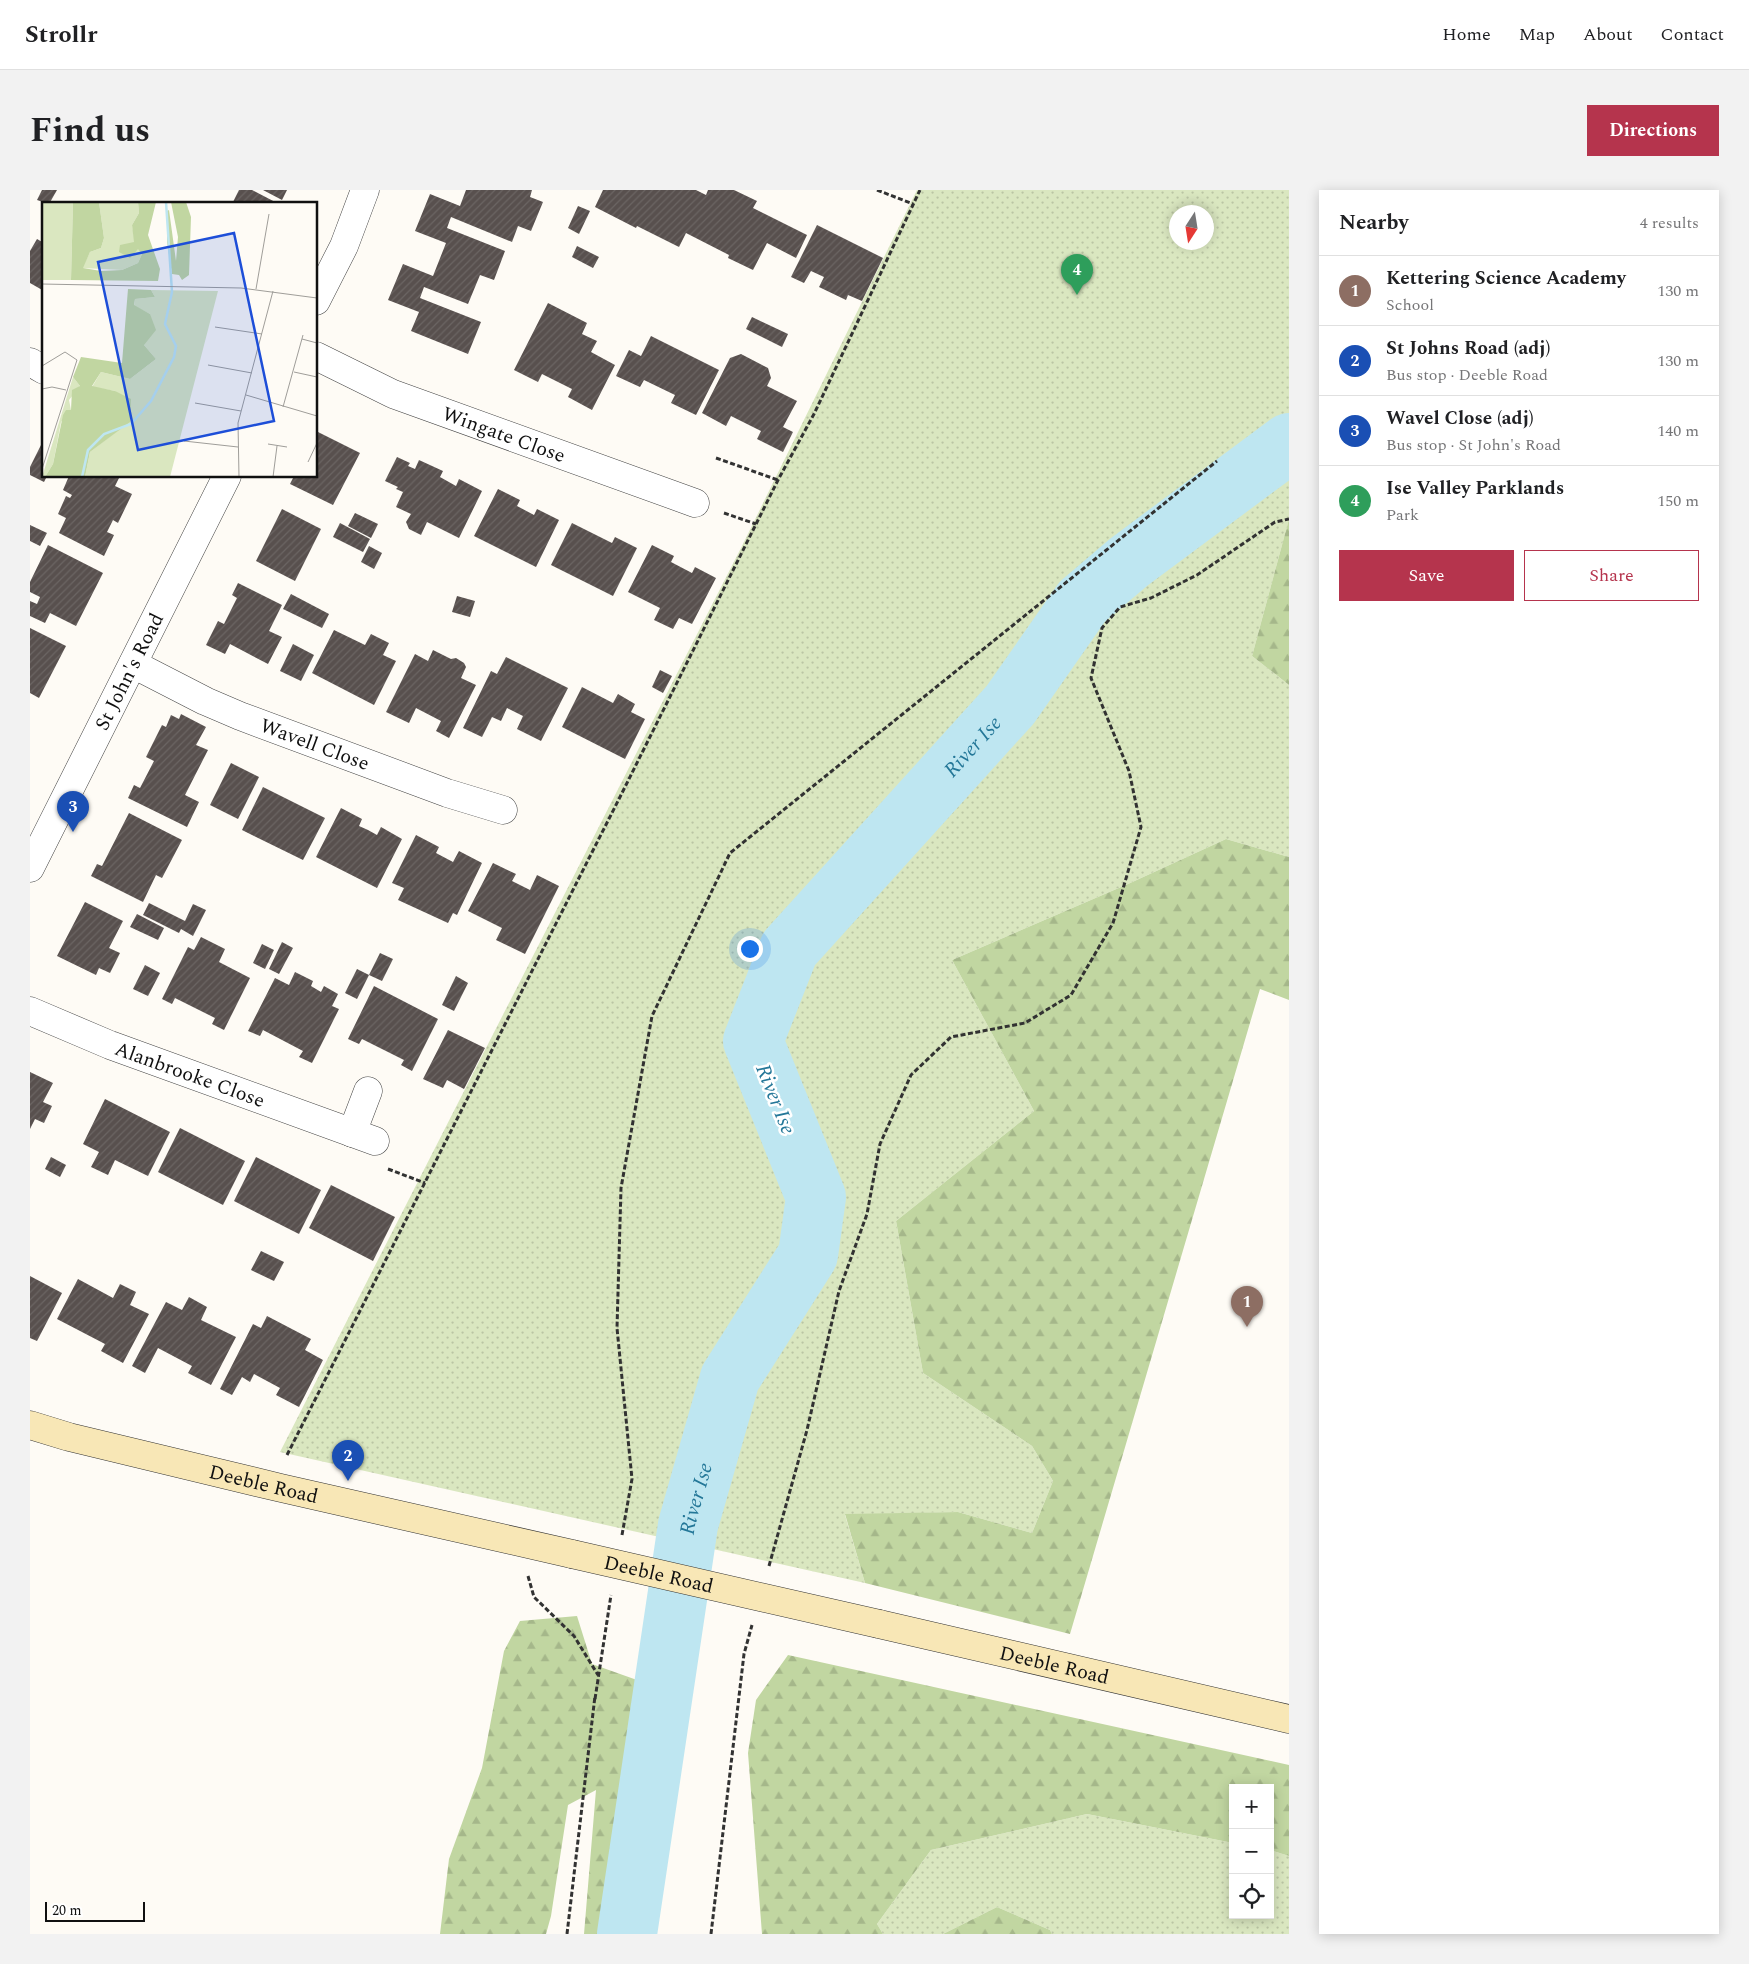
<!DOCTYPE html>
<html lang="en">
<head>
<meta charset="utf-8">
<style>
	:root { --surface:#fff; --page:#f2f2f2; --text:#202124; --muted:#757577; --line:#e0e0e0; --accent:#b5344d }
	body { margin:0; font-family:Spectral,serif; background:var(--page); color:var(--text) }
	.controls { position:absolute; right:15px; bottom:15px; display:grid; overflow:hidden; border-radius:0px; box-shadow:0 2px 12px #0003 }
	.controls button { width:45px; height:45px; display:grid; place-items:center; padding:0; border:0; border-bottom:1px solid var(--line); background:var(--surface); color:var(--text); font:25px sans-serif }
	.compass { position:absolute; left:1139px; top:15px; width:45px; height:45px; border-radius:50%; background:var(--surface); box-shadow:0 2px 12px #0003; rotate:192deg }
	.scale { position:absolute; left:15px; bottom:12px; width:100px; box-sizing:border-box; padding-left:5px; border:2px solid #101010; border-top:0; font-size:14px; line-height:18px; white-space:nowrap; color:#101010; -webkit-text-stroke:4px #fff; paint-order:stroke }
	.you { position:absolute; left:719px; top:758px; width:18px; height:18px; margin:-12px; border:4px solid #fff; border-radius:50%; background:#1a73e8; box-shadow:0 0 0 8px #1a73e833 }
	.badge { display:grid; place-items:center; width:32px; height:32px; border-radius:50%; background:var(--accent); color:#fff; font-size:16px; font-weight:700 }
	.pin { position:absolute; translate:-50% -41px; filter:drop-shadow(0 1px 2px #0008) }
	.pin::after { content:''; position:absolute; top:26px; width:18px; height:15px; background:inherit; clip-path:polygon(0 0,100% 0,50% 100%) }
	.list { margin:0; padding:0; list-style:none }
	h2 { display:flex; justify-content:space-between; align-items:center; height:65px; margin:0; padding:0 20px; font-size:21px }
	h2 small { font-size:16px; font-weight:400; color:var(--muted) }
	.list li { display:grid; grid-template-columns:32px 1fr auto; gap:15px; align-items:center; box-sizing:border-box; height:70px; padding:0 20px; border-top:1px solid var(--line) }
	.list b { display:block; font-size:19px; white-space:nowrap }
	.list p { margin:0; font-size:16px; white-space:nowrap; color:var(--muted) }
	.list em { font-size:16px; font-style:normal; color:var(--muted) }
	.actions { display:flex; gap:10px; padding:15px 20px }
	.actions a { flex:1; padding:11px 0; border:1px solid var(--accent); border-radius:0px; text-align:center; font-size:18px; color:var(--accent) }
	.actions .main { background:var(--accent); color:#fff }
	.icon { flex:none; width:28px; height:28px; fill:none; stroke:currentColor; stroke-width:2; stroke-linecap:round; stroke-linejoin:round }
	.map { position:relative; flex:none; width:1259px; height:1744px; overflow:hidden; border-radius:0px }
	header { display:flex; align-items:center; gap:30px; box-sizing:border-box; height:70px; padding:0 25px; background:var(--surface); border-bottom:1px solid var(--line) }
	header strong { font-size:24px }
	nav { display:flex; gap:28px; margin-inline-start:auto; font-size:18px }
	.intro { display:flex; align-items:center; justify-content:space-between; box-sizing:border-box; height:120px; padding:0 30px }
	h1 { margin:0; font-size:35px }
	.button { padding:12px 22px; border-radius:0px; background:var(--accent); color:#fff; font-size:18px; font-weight:700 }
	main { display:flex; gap:30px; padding:0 30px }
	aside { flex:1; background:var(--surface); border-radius:0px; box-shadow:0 2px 12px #0003 }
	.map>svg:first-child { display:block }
</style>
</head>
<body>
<header>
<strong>Strollr</strong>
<nav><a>Home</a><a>Map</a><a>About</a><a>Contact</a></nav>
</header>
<div class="intro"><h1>Find us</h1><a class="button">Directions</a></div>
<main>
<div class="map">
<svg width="1259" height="1744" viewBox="0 0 1259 1744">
	<defs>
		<pattern id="grass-dots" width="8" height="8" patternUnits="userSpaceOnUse" patternTransform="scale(1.25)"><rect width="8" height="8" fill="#dae7c0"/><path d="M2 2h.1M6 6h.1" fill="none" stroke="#bac5a4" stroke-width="1.8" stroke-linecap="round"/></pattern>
		<pattern id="forest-firs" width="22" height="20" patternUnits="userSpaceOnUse" patternTransform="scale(1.25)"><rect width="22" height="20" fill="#c1d6a1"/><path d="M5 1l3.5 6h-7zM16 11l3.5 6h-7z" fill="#a5b78a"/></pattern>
		<pattern id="building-hatch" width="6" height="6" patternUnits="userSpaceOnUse" patternTransform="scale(1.25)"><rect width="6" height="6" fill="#58504e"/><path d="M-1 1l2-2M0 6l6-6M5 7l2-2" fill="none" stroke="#6b6563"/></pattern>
	</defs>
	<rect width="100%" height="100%" fill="#fefbf5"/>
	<g fill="url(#grass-dots)" fill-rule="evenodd">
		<path d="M 887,0 L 1259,0 L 1259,329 L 1222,466 L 1259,495 L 1259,667 L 1196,649 L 1098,694 L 922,770 L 1004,921 L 866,1031 L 893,1183 L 1002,1256 L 1023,1291 L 1002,1343 L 928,1322 L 815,1325 L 835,1393 L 250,1262 L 712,356 ZM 1146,22 L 1176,22 L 1176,52 L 1146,52 Z"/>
		<polygon points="1057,1624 1203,1653 1203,1725 1240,1725 1240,1660 1259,1666 1259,1744 1022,1744 1020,1740 967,1717 913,1744 853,1744 847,1734 901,1660"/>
	</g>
	<g fill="url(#forest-firs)">
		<polygon points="1259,329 1259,495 1222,466"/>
		<polygon points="1196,649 1259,667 1259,810 1230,799 1040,1444 835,1393 815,1324 928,1322 1002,1343 1023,1291 1002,1256 893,1183 866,1031 1004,921 922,770 1098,694"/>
		<polygon points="547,1426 562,1474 621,1495 600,1657 602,1744 554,1744 566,1600 538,1615 521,1726 516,1744 410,1744 419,1669 452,1578 474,1461 490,1431"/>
		<polygon points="758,1465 1259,1575 1259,1666 1240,1660 1240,1598 1203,1598 1203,1653 1057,1624 901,1660 847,1734 853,1744 732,1744 718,1563 726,1510"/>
		<polygon points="967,1717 1020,1740 1022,1744 913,1744"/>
	</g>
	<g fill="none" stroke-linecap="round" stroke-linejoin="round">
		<path stroke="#bee6f1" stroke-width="60" id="s1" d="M 597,1744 L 658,1335 L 700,1188 L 778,1065 L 786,1007 L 723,851 L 759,759 L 980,515 L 1052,412 L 1099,372 L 1259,253"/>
	</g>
	<g fill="url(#building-hatch)">
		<polygon points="12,0 27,0 19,14 7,10"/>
		<polygon points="209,0 222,0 249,14 202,14"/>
		<polygon points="233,0 257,0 252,10"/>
		<polygon points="436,0 502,0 500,7 513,12 501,41 488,36 482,52 421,27 417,38 475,61 464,90 450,85 438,114 394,97 390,108 451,132 438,164 381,141 389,122 358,110 373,74 403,86 416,53 385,41 400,4 430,16"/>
		<polygon points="573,0 666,0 676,5 678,0 704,0 727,11 723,18 777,45 766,68 737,53 723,80 698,68 699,65 656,43 649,57 607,36 606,38 565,17"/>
		<polygon points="548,16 560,21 549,44 538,38"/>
		<polygon points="787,35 853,68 832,111 818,105 816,110 789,97 794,87 781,81 774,93 761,87"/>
		<polygon points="7,49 14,53 14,101 0,93 0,61"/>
		<polygon points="547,56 569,67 563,78 542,67"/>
		<polygon points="518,113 557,133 552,144 567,151 561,162 585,175 562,220 538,207 542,199 512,184 508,192 484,180"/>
		<polygon points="722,127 758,144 752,157 716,139"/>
		<polygon points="621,146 689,180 666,225 641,213 645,205 614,190 610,197 586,186 599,160 611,166"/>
		<polygon points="711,164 738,178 741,188 737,196 767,211 753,237 763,242 753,262 727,249 731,241 701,226 696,236 672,223 700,168"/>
		<polygon points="286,241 330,263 303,315 260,294 264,286 286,286"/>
		<polygon points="14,249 14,286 17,286 14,292 0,285 0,277"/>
		<polygon points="367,267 380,273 378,276 385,279 389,270 413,281 410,287 426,296 429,289 452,301 429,348 397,332 391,345 379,339 376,332 381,324 366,317 373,302 366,299 368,297 355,291"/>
		<polygon points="39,286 90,286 85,296 102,304 88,333 83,330 77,342 84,345 74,366 29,343 36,328 28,324 36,306 40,308 42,305 33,300"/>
		<polygon points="468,299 490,310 487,316 504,325 507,319 529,330 506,377 444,346"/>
		<polygon points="252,319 291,339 265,391 226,371"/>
		<polygon points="325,323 348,334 341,348 318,336"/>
		<polygon points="310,333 340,349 333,362 303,347"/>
		<polygon points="542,333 582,353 585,347 607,358 583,406 521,375"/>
		<polygon points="0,335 17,343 10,356 0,351"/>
		<polygon points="18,355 73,383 46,436 20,423 15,433 0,426 0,411 7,414 10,407 0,402 0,392"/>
		<polygon points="622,355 644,366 641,372 662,383 665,377 686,388 662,434 649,428 643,439 624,430 630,418 598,402"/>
		<polygon points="339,356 352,363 344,379 331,372"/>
		<polygon points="208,393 252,415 239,441 252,447 238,474 200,454 195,464 176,455 188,431 194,434 207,408 202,405"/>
		<polygon points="261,404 299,424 292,438 253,419"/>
		<polygon points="427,406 445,411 440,427 422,422"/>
		<polygon points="0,438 36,456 9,508 0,503"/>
		<polygon points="304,440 335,455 341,444 359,453 353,465 366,471 344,515 282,483"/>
		<polygon points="263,454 284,465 271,491 250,481"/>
		<polygon points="403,460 421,469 426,468 434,473 436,477 431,488 446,495 419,548 406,541 411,531 386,518 379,533 356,522 385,464 398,471"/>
		<polygon points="476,467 538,498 511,551 487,539 493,526 477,518 471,531 462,527 452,547 433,538 461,481 467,484"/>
		<polygon points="630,480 642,486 633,503 622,497"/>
		<polygon points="552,497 583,513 588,504 605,514 601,522 615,529 595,569 532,537"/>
		<polygon points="151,524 176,537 166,555 178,560 155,605 169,612 157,637 98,608 104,595 110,598 124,571 116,567 132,535 136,537 141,525 149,529"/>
		<polygon points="201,573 229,587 208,629 180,615"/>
		<polygon points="233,597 295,628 273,670 212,640"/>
		<polygon points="311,618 332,629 329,636 338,640 347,645 351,637 372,649 347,698 286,667"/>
		<polygon points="99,623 152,650 132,688 126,685 113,712 61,686 67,674 72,676"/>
		<polygon points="386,645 409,657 406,663 423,672 429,661 452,673 427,725 423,723 418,733 368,710 374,698 362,693"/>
		<polygon points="463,673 486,684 482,691 500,700 507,685 529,696 495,764 466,750 472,738 438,721"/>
		<polygon points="55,712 93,731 79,758 90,763 80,783 69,778 66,785 27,766"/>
		<polygon points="119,713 155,731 163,714 176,720 163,746 151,739 149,743 113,725"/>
		<polygon points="107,724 134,738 128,750 100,737"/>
		<polygon points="171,747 195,759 189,772 220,788 194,840 182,834 185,828 145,808 142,814 132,809 158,757 164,760"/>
		<polygon points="252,752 263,758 249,784 239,779"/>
		<polygon points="232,754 244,760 235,779 223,773"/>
		<polygon points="350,763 363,769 352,791 339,785"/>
		<polygon points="115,775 130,783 118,806 103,799"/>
		<polygon points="327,779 339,785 327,809 315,803"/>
		<polygon points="265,782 283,791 281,796 291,802 294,796 308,804 302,816 309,819 282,873 269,867 273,861 233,840 230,846 218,841 245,788 259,795"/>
		<polygon points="426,786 438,793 424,821 412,815"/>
		<polygon points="344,796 408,829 382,881 371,875 374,870 332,849 329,854 318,849"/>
		<polygon points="418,840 455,858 434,899 417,890 413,898 393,889"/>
		<polygon points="0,882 23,893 13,912 22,916 14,933 5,929 0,939"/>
		<polygon points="75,909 140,942 118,986 85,970 78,985 61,977 69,962 53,954"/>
		<polygon points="150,938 215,971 193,1015 128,982"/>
		<polygon points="21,967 36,975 30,987 15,979"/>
		<polygon points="226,967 291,1000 269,1044 204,1011"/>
		<polygon points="301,995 365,1027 343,1071 279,1038"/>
		<polygon points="231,1061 254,1072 244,1091 221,1080"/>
		<polygon points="0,1086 32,1103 7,1151 0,1148"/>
		<polygon points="48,1089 83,1108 90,1094 106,1102 100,1115 119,1124 93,1173 71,1161 75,1154 27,1129"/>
		<polygon points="159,1107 177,1117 171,1130 206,1147 181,1195 158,1183 162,1176 128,1158 115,1183 102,1176 136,1112 152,1120"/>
		<polygon points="237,1126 281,1149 275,1160 293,1170 269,1217 246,1205 250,1198 224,1184 220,1192 212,1187 202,1205 190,1199 223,1134 231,1138"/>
	</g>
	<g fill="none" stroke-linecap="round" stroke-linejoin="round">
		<defs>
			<g id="street">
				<polyline points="286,111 314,56 335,0"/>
				<path id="s2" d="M 286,166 L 363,204 L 665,313"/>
				<polyline points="0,172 14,180"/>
				<path id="s3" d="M 103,474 L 175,511 L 210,526 L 417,603 L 473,620"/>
				<path id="s4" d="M 0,678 L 197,286"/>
				<path id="s5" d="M 0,821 L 80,855 L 345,951"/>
				<polyline points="322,943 338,901"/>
			</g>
			<g id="secondary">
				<path id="s6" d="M 0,1235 L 39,1247 L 251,1298 L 542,1364"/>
				<path id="s7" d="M 849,1434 L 1259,1529"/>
			</g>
		</defs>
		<use href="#street" stroke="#434343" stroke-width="29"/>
		<use href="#secondary" stroke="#323232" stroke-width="29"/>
		<g stroke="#323232" stroke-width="3" stroke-dasharray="5 2.5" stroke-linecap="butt">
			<polyline points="847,0 883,14"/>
			<polyline points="686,268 748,290"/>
			<polyline points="694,323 726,334"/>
			<polyline points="358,979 395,993"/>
			<polyline points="257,1265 589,609 748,290 784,224 890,0"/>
			<polyline points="592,1345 602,1289 587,1138 591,998 622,826 700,663 1187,271"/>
			<polyline points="739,1376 777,1240 809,1101 837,1024 850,954 881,885 921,847 995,833 1041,805 1083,733 1111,637 1099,581 1061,488 1072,438 1090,417 1121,408 1167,385 1245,332 1259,329"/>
			<polyline points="498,1386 504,1407 544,1446 568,1485"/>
			<polyline points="565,1509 581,1405"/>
			<polyline points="537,1744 565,1506"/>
			<polyline points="681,1744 714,1464 722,1435"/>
		</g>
		<use href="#street" stroke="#fff" stroke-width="28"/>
		<use href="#secondary" stroke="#f8e7b6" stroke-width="28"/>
		<defs>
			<g id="secondary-bridge">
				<path id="s8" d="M 542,1364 L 849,1434"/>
			</g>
		</defs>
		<use href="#secondary-bridge" stroke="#323232" stroke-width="29" stroke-linecap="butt"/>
		<use href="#secondary-bridge" stroke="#f8e7b6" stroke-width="28"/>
	</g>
	<g text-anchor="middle" stroke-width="5" stroke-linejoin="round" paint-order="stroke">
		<g font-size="20" fill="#101010" stroke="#fff">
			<text dy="7" stroke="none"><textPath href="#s2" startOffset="204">Wingate Close</textPath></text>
			<text dy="7" stroke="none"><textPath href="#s4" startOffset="220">St John's Road</textPath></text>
			<text dy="7" stroke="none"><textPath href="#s3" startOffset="199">Wavell Close</textPath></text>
			<text dy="7" stroke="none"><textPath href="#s5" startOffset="172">Alanbrooke Close</textPath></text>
			<text dy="7" stroke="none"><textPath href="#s6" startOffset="241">Deeble Road</textPath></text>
			<text dy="7" stroke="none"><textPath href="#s8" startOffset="89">Deeble Road</textPath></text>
			<text dy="7" stroke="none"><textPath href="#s7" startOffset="180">Deeble Road</textPath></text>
		</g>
		<g font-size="21" font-style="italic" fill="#247798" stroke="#fff">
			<text dy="7" stroke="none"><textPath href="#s1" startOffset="1311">River Ise</textPath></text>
			<text transform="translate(746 909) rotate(68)" y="7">River Ise</text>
			<text dy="7" stroke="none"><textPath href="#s1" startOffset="441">River Ise</textPath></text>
		</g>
	</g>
	<g transform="translate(12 12)">
		<rect width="275" height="275" fill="#fefbf5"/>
		<path d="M 0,0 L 31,0 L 29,78 L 0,78 ZM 57,0 L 96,0 L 97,11 L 90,23 L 93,40 L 100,52 L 96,61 L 80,68 L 40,66 L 48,50 L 59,46 L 62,36 ZM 109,88 L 176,89 L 128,275 L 43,275 L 48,250 L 88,219 L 73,189 L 50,185 L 59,170 L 88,177 L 114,157 L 102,143 L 108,112 L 92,104 L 93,97 L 113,95 ZM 31,175 L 38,184 L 27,198 L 29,208 L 19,220 L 11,262 L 3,275 L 0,275 Z" fill="#dae7c0"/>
		<path d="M 31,0 L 57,0 L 62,36 L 59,46 L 48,50 L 41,66 L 59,69 L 80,68 L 96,61 L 100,52 L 96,47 L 88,56 L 77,50 L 78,43 L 92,40 L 90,23 L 97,11 L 96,0 L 114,0 L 106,33 L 118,67 L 116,79 L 29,78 ZM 129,0 L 144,0 L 149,15 L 147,73 L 140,78 L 137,73 L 130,72 L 125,40 L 125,9 L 127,8 L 134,59 L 136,35 ZM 86,87 L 109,88 L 113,95 L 93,97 L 92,103 L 108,112 L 114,128 L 102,143 L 114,157 L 88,177 L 59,170 L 50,184 L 73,189 L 89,197 L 88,220 L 48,250 L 43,275 L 3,275 L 11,262 L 21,213 L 24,208 L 29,208 L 30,188 L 38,184 L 31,175 L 39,155 L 80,161 Z" fill="#c1d6a1"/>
		<path fill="none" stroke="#bee6f1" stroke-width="2.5" d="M 40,275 L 46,248 L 62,232 L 89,222 L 109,199 L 132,155 L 134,144 L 123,122 L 130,90 L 124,0"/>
		<path fill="none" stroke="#9f9d99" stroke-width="1" d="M 0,82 L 199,86 L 275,96M 214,87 L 227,12M 173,125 L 220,132M 260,137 L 275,141M 166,163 L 210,171M 0,164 L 23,150 L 35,158 L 0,267M 252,170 L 275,175M 0,187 L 10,185 L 24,188M 204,193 L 275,214M 153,201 L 199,209M 241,205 L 261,133M 142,239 L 196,245M 226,242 L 245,245M 266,260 L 275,241M 197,275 L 196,221 L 231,89M 231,275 L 235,244"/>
		<path fill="#1d4ed8" fill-opacity="0.15" stroke="#1d4ed8" stroke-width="2.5" d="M 192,31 L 232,219 L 96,248 L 56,60 Z"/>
		<rect width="275" height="275" fill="none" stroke="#101010" stroke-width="2.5"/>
	</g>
</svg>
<div class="controls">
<button>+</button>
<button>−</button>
<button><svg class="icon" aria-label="locate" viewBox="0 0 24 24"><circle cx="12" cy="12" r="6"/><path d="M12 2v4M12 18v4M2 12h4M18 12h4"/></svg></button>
</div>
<svg class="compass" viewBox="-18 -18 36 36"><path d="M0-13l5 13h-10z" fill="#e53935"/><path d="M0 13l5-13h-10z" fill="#757577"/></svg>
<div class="scale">20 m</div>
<div class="you"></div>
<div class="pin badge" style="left:1217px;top:1137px;background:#8d6e63">1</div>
<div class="pin badge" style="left:318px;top:1291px;background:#1a4fb4">2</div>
<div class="pin badge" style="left:43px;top:642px;background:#1a4fb4">3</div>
<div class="pin badge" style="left:1047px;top:105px;background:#2e9e5b">4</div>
</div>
<aside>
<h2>Nearby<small>4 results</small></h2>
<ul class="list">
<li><span class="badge" style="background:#8d6e63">1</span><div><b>Kettering Science Academy</b><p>School</p></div><em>130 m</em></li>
<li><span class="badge" style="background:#1a4fb4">2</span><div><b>St Johns Road (adj)</b><p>Bus stop · Deeble Road</p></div><em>130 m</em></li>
<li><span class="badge" style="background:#1a4fb4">3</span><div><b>Wavel Close (adj)</b><p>Bus stop · St John's Road</p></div><em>140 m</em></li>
<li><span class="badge" style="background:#2e9e5b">4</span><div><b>Ise Valley Parklands</b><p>Park</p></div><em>150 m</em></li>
</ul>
<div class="actions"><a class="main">Save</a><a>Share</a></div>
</aside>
</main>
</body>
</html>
